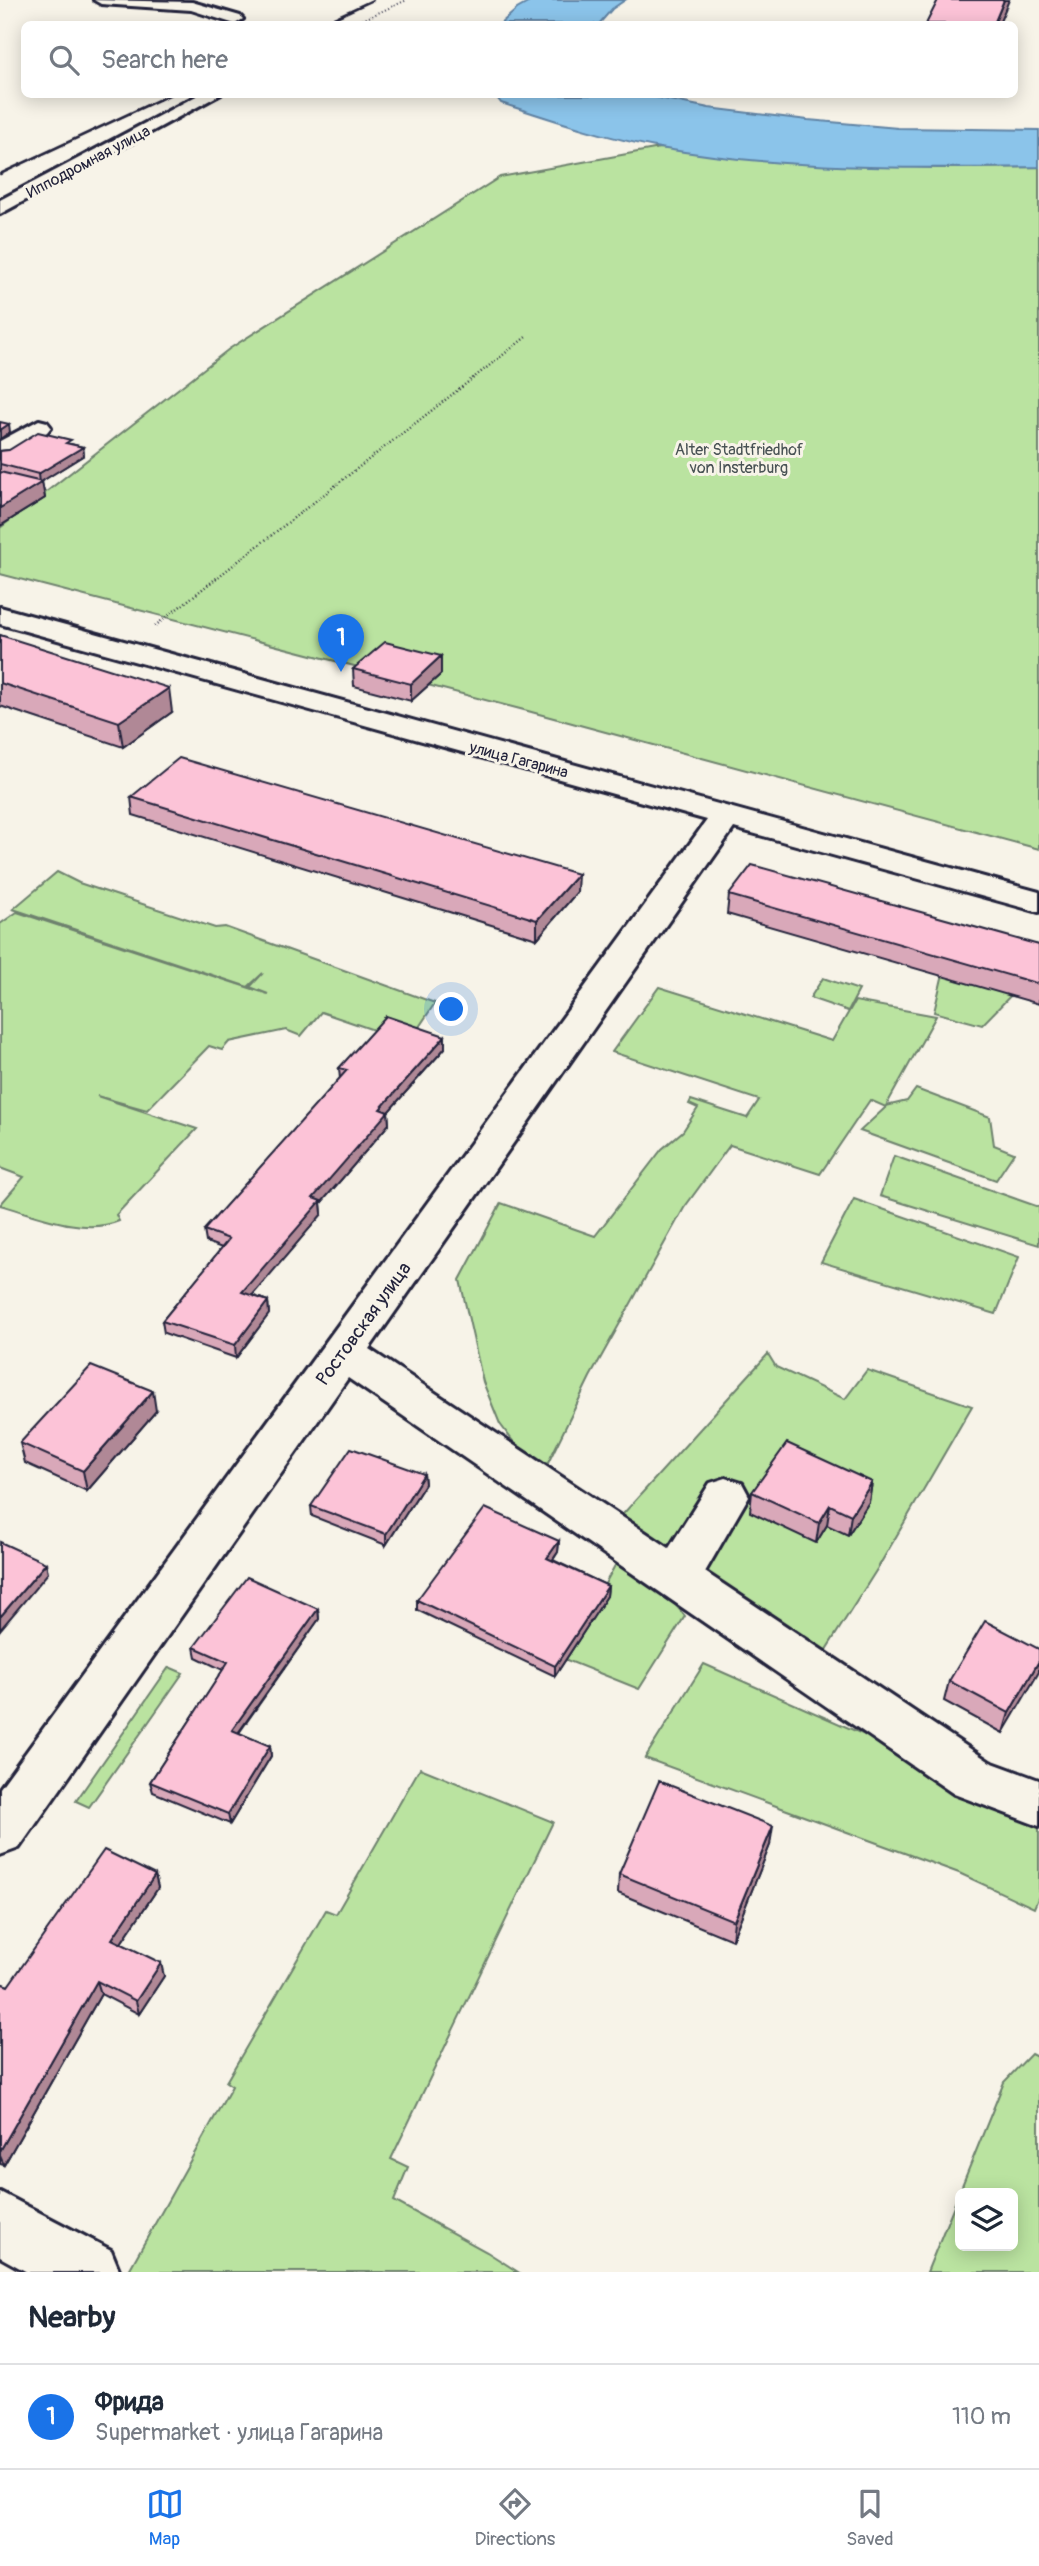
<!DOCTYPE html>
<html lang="en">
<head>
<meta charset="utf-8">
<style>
	:root { --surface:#fff; --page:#f6f6f7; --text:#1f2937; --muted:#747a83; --line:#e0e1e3; --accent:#1a73e8 }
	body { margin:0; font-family:Pangolin,sans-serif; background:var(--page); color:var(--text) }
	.controls { position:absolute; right:21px; bottom:21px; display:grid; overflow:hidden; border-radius:10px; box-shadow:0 4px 18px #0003 }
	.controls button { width:63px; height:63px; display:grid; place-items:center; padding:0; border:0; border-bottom:2px solid var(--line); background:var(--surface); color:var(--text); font:35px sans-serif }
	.you { position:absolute; left:452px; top:1010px; width:24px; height:24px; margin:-18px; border:5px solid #fff; border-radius:50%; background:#1a73e8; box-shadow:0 0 0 10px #1a73e833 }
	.badge { display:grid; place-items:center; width:46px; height:46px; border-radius:50%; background:var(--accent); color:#fff; font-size:23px; font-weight:700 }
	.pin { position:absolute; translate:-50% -58px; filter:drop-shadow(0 2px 4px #0008) }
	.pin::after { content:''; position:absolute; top:37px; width:24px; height:21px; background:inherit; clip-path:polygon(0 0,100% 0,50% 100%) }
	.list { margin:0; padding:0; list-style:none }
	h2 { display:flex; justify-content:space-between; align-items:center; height:91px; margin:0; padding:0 28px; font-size:30px }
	h2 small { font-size:23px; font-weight:400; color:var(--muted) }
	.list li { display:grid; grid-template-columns:46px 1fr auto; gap:21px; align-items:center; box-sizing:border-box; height:105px; padding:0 28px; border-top:2px solid var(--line) }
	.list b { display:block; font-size:26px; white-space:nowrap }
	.list p { margin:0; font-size:23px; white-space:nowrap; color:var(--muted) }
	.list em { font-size:23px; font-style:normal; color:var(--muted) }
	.icon { flex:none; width:38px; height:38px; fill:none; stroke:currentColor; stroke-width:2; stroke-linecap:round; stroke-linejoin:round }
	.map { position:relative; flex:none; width:1039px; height:2272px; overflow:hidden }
	.search { position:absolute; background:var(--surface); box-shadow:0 4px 18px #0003; left:21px; right:21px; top:21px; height:77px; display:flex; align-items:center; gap:18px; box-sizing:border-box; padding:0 24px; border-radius:10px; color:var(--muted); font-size:26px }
	.sheet { height:196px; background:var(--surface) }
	nav { display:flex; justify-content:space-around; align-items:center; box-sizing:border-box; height:98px; border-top:2px solid var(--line); background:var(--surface); font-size:19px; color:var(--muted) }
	nav a { display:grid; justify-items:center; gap:4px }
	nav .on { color:var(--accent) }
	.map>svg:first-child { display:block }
</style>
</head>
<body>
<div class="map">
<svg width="1039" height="2272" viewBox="0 0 1039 2272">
	<rect width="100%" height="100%" fill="#f7f3e8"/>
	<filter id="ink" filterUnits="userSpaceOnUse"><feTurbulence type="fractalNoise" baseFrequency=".0143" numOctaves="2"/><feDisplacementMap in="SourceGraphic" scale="14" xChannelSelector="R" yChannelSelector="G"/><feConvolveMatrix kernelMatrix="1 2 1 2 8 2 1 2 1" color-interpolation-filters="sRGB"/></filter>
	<g filter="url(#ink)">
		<g fill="#bae3a0" stroke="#6e826e" stroke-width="2" fill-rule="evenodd">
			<polygon points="660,148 780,162 938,168 1039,167 1039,849 524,710 0,574 0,528 229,349 500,177"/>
			<path d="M 57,872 L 79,883 L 215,928 L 225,927 L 435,1003 L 409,1042 L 321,1012 L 301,1036 L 286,1030 L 229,1042 L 222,1050 L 209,1046 L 147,1110 L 97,1096 L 197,1129 L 116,1215 L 119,1221 C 83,1236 36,1215 0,1205 L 24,1177 L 0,1168 L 0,924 L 17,912 L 268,994 L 250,987 L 263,973 L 248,987 L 13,909 Z"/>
			<polygon points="945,965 1020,986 982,1025 934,1012"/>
			<polygon points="823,978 859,990 848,1011 810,998"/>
			<polygon points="659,987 832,1041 855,1001 936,1016 886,1106 907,1101 916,1089 990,1117 994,1145 1014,1153 996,1180 860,1131 886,1107 870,1100 820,1174 730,1145 684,1208 590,1377 548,1463 531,1465 500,1424 483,1382 460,1280 501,1203 595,1236 662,1149 683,1131 698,1108 689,1104 691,1100 747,1118 759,1100 612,1052"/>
			<polygon points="894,1156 1039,1207 1039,1245 880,1196"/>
			<polygon points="854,1199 1019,1257 996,1314 821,1262"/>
			<polygon points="768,1354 776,1367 845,1399 867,1370 972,1406 879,1566 822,1656 613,1525"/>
			<polygon points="619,1558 668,1596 685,1616 639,1689 564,1659"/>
			<polygon points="704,1664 1039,1812 1039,1896 1034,1908 959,1873 645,1758"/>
			<polygon points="169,1667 183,1673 89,1807 76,1801"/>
			<polygon points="420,1768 553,1822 391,2159 408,2167 394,2201 487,2252 518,2272 128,2272 232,2086 226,2082 326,1910 336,1914"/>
			<path d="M 1031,2054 L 1039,2058 L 1039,2272 L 927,2272 L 1004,2082 ZM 960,2193 L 1013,2193 L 1013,2246 L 960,2246 Z"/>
		</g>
		<g fill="#8bc4ea" stroke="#6183a4" stroke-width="2">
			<polygon points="533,0 625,0 612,9 599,24 500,24 517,9"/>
			<path d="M 495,95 L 645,95 L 709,108 L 808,120 L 898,128 L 1039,130 L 1039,167 C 915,169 783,170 660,148 C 606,138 553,120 501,103 Z"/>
		</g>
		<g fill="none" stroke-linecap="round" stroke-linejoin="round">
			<defs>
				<g id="minor">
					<polygon points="94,0 192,2 240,16 243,19 235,24 191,10 101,4"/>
					<polygon points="200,94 221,94 0,214 0,200"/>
					<polygon points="39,420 47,422 51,427 47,432 9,456 0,458 0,441"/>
					<polygon points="0,607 1039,892 1039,912 734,828 369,1349 669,1548 710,1483 726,1478 742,1483 749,1496 705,1572 990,1762 1039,1780 1039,1826 954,1794 348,1378 19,1848 0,1855 0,1788 707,820 0,624"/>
					<polygon points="0,2192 111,2250 120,2272 27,2272 0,2257"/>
				</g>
			</defs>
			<use href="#minor" stroke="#22223b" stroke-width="6"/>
			<polyline stroke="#22223b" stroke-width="2" stroke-dasharray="1 2.5" stroke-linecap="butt" points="353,24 407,0"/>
			<polyline stroke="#22223b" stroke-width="2.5" stroke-dasharray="1 2.5" stroke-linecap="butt" points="155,626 526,337"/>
			<use href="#minor" fill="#f7f3e8" fill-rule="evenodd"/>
			<g stroke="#22223b" stroke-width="2.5">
				<polyline points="321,24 373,0"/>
				<polyline points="0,174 171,94"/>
			</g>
		</g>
		<g fill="#d9a8b9" stroke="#22223b" stroke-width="2">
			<polygon points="71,444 83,447 84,455 40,482 42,482 45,498 0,526 0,451"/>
			<polygon points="0,635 172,712 123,747 0,706"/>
			<polygon points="441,656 441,674 411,701 354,686 353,669"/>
			<polygon points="131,797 577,892 537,939 133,815"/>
			<polygon points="729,895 1039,945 1039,1004 727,914"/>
			<polygon points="445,1036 445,1048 388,1112 389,1124 321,1203 322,1214 251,1295 268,1301 269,1314 236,1358 164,1333 162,1321 222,1248 206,1242 204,1230 340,1079 339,1068"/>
			<polygon points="156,1411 87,1491 25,1463 20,1443"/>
			<polygon points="424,1474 425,1484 386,1545 312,1516 311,1506"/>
			<polygon points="872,1482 869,1502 848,1535 827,1525 816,1543 750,1512 752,1492"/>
			<polygon points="559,1541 558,1552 553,1560 608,1586 607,1596 555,1676 417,1610 417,1600"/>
			<polygon points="318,1609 319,1619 239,1733 270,1746 271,1756 230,1824 153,1792 150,1782 223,1670 196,1657 194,1647"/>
			<polygon points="1039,1649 1003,1733 944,1701 949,1681"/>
			<polygon points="770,1845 732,1940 618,1893 619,1874"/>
			<polygon points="155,1875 158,1888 121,1943 164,1976 139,2014 101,1994 4,2165 0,2164 0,1983 8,1986"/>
		</g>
		<g fill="#b08896" stroke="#22223b" stroke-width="2">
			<polygon points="1004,0 1009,0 999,24 994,24"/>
			<polygon points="9,424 10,432 0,439 0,430"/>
			<polygon points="83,447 84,455 39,483 38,474"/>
			<polygon points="42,482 45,498 0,526 0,508"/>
			<polygon points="441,656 441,674 411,701 411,684"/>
			<polygon points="169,688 172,712 123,747 119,722"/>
			<polygon points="578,874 577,892 537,939 537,920"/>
			<polygon points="445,1036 445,1048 388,1112 389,1124 321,1203 322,1214 244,1305 242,1292 380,1109"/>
			<polygon points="268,1301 269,1314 236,1358 235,1345"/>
			<polygon points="153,1391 156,1411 87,1491 83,1471"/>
			<polygon points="424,1474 425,1484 386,1545 386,1534"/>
			<polygon points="872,1482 869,1502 848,1535 851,1515"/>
			<polygon points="830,1505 827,1525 816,1543 819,1523"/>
			<polygon points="559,1541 558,1552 547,1568 547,1558"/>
			<polygon points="46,1563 48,1573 0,1630 0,1617"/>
			<polygon points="608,1586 607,1596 555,1676 555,1666"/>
			<polygon points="318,1609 319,1619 233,1740 232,1730"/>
			<polygon points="1039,1661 1039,1672 1003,1733 1009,1713"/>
			<polygon points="270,1746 271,1756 230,1824 228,1814"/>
			<polygon points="773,1826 770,1845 732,1940 734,1921"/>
			<polygon points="155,1875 158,1888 115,1952 112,1939"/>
			<polygon points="161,1963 164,1976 139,2014 136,2001"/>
			<polygon points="97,1981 101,1994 4,2165 0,2156 0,2151"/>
		</g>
		<g fill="#fcc3d7" stroke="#22223b" stroke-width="2">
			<polygon points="938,0 1004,0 994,24 926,24"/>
			<polygon points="0,422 9,424 0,430"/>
			<polygon points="38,432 71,440 66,443 83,447 38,474 0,464 0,451 9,450"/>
			<polygon points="0,472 42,482 0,508"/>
			<polygon points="0,635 169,688 119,722 0,683"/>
			<polygon points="385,642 441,656 411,684 353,669"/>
			<polygon points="179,758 578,874 537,920 131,797"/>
			<polygon points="752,865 1039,945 1039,984 729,895"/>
			<polygon points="386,1016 445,1036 380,1109 388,1112 313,1198 321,1201 242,1292 268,1301 235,1345 162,1321 229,1239 204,1230 347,1070 339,1068"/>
			<polygon points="91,1366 153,1391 83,1471 20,1443"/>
			<polygon points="787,1443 872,1482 851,1515 830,1505 819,1523 752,1492"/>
			<polygon points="351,1448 424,1474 386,1534 311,1506"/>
			<polygon points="485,1508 559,1541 547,1558 608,1586 555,1666 417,1600"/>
			<polygon points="0,1542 46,1563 0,1617"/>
			<polygon points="247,1577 318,1609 232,1730 270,1746 228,1814 150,1782 228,1662 194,1647"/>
			<polygon points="985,1621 1039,1649 1039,1661 1009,1713 949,1681"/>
			<polygon points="659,1781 773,1826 734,1921 619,1874"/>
			<polygon points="104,1850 155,1875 112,1939 161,1963 136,2001 97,1981 0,2151 0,1983 8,1986"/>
		</g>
	</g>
	<g text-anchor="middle" stroke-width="6" stroke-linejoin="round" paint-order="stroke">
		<g font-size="16" fill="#22223b" stroke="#f7f3e8">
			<text transform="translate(88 161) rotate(-28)" y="6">Ипподромная улица</text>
			<text transform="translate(519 759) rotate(15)" y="6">улица Гагарина</text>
		</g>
		<g font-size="16" fill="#485254" stroke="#f7f3e8">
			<text x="739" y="455">Alter Stadtfriedhof<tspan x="739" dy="18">von Insterburg</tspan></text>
		</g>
		<g font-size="19" fill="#22223b" stroke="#f7f3e8">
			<text transform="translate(363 1323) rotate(-54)" y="7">Ростовская улица</text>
		</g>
	</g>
</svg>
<div class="controls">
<button><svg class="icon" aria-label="layers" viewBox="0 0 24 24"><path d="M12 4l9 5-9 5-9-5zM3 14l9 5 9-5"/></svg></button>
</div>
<div class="you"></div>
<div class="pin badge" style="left:341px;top:672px">1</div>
<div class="search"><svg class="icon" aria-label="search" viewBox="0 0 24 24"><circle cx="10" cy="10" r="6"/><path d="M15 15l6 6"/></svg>Search here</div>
</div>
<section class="sheet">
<h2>Nearby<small></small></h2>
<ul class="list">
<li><span class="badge">1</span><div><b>Фрида</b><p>Supermarket · улица Гагарина</p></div><em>110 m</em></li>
</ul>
</section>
<nav>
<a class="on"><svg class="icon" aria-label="map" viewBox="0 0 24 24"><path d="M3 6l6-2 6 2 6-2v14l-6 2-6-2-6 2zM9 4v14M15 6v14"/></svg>Map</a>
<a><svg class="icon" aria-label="directions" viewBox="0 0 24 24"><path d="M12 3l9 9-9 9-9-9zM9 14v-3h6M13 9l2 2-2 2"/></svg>Directions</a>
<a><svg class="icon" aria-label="saved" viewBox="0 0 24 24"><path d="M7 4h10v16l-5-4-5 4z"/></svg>Saved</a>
</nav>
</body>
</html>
